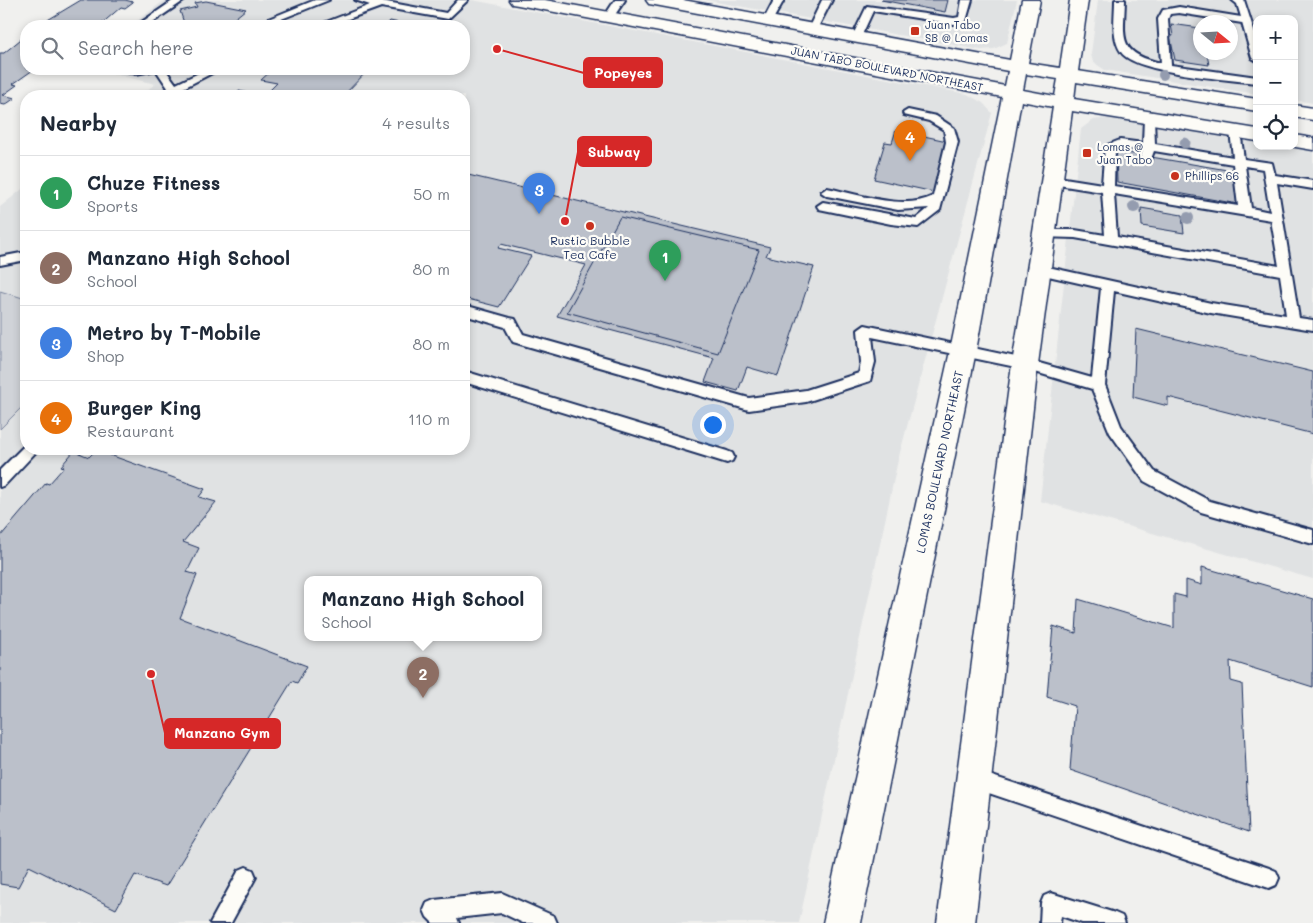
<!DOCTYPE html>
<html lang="en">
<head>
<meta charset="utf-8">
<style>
	:root { --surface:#fff; --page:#f6f6f7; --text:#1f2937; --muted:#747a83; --line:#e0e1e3; --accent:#111827 }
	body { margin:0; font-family:Mali,sans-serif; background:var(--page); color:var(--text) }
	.controls { position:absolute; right:15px; top:15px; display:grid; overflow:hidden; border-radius:10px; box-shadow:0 2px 8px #0003 }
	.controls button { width:45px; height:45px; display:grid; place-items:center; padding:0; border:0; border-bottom:1px solid var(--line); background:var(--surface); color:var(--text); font:25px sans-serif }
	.compass { position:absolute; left:1193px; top:15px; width:45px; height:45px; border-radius:50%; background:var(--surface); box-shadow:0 2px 8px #0003; rotate:108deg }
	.you { position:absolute; left:712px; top:424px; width:18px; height:18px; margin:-12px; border:4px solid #fff; border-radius:50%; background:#1a73e8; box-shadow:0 0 0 8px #1a73e833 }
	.badge { display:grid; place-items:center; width:32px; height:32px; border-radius:50%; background:var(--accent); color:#fff; font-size:16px; font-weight:700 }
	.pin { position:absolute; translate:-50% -41px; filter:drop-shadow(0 1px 2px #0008) }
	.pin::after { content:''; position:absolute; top:26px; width:18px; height:15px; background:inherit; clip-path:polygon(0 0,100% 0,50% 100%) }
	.popup { position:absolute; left:304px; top:576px; width:238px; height:65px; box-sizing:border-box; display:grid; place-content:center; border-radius:10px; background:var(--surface); filter:drop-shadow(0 1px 4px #0005); font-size:16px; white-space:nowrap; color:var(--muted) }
	.popup b { font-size:19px; color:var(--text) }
	.popup::after { content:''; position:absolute; left:50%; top:100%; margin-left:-10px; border:10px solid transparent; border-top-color:var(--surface) }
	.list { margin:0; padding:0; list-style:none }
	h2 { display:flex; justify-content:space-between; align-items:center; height:65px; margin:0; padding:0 20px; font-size:21px }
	h2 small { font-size:16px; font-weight:400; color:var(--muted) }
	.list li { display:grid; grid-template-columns:32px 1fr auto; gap:15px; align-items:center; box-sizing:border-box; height:75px; padding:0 20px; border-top:1px solid var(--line) }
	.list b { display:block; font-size:19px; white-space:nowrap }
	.list p { margin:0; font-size:16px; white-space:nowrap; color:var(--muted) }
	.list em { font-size:16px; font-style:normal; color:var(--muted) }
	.icon { flex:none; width:28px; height:28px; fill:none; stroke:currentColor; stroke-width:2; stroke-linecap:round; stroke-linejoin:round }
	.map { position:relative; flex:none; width:1313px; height:923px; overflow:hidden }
	.search { position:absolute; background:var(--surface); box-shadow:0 2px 8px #0003; left:20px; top:20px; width:450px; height:55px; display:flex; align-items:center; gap:12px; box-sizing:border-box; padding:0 18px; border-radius:20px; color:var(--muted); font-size:19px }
	.panel { position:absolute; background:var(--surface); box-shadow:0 2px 8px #0003; left:20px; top:90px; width:450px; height:365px; border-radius:20px }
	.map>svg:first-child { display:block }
</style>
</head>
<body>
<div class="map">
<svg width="1313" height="923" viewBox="0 0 1313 923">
	<rect width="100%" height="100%" fill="#f0f0ee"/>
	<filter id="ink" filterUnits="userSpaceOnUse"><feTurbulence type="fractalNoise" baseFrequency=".02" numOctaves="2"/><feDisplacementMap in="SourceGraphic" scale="10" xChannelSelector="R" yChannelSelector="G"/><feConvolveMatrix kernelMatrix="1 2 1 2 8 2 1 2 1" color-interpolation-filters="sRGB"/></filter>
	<g filter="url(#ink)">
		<g fill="#e0e2e3" fill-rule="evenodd">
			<path d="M 165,0 L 472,0 L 967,94 L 983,103 L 992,113 L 898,460 L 799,923 L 0,923 L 0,207 L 26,186 L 26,449 L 464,449 L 464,96 L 140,96 L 155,84 L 94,69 L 464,69 L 464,26 L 130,26 ZM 308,579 L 538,579 L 538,637 L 308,637 Z"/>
			<polygon points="706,0 1017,0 1007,43 994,49 981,50"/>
			<path d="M 1098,0 L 1313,0 L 1313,103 L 1294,100 L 1294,19 L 1257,19 L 1257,94 L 1105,70 L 1093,62 L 1091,54 ZM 1200,22 L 1230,22 L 1230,52 L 1200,52 Z"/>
			<polygon points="1108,118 1257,142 1257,146 1282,146 1313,151 1313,579 1040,501 1081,129 1093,120"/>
		</g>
		<polygon fill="#d0d3d8" stroke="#76819b" points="0,291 26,299 26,403 0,429"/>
		<g fill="#bbc0ca" stroke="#1b2f5e">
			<polygon points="81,0 125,0 133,2 125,8 121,7 99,26 43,26 50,22 46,21"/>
			<polygon points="881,0 948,0 945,12"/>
			<polygon points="206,1 246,9 225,26 180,26 180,24 184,23 180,11 197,7 195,3"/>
			<polygon points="390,21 408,25 385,26"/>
			<polygon points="1171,24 1200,28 1200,52 1212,52 1212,55 1207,54 1209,65 1175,60 1170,36 1173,36"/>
			<polygon points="26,35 26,69 40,69 33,70 13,84 17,85 3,95 15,98 5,105 0,104 0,53 4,53"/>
			<polygon points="273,69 369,69 343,96 264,96 277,83 261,80"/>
			<polygon points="239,91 262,96 234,96"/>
			<polygon points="896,130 947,141 934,192 874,179 885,142 892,143"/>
			<polygon points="1116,151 1233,171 1238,204 1117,182"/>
			<polygon points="464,174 770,247 766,256 814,267 778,376 747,367 738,391 705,382 714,358 557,316 586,265 501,244 498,248 531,256 499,307 464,298"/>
			<polygon points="1141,208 1182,215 1184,233 1142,226"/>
			<polygon points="620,217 759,250 718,353 567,312"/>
			<polygon points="1136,329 1313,372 1313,434 1168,397 1168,406 1133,397"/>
			<polygon points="96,450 205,489 199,497 216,502 183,542 199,548 187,572 197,575 180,618 307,666 297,683 292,681 166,886 135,875 116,909 29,866 18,887 0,884 0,537 46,483 49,484 64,467 61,466 74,451 89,457"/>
			<polygon points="1202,567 1313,599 1313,687 1230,661 1231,681 1242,684 1249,832 1070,770 1075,706 1047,697 1053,626 1076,633 1078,599 1174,628 1174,594 1186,597 1186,580 1202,585"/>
		</g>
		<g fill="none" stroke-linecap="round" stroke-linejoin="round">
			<defs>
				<g id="service">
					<polygon points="174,0 185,0 147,26 136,26"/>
					<polygon points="315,0 329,0 264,26 251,26"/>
					<polygon points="355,0 376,0 446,13 458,0 468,0 448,19 381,7 329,26 316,26 370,5"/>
					<polygon points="615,0 625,0 612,19 606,19 604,17"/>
					<polygon points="774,0 784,0 771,23 765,23 763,21"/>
					<polygon points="822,0 832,0 816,31 810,31 808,29"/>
					<polygon points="962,0 972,0 966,21 954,24 873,11 860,39 852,37 867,6 954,18 959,17"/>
					<path d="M 1115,0 L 1125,0 C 1124,38 1117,53 1161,63 L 1158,19 L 1163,10 L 1179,7 L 1241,17 L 1237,4 L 1232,0 L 1244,0 L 1257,40 L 1257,61 L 1252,58 L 1242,23 L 1179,13 L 1170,14 L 1168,19 L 1171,65 L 1257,77 L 1257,83 C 1231,80 1134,73 1121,52 C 1111,37 1115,17 1115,0 Z"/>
					<polygon points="121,69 165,69 176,84 207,69 220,69 168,96 155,96 168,88 156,70 136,74"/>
					<path d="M 908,110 L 936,116 L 954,128 L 958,142 L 940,210 L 918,227 L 891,224 L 819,209 L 817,206 L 823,202 L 916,219 L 929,208 L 898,210 L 827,196 L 821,192 L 827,188 C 858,194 904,211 933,196 L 946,142 L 944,130 L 929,121 L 904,115 L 903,113 Z"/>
					<path d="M 1149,115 L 1154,118 L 1155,144 L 1233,157 L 1230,131 L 1235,128 L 1240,131 L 1244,159 L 1272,163 L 1275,175 L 1313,181 L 1313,189 L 1277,183 L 1299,318 L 1313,320 L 1313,330 L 1211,313 L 1114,291 L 1105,385 L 1121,426 L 1154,471 L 1210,501 L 1313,530 L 1313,544 L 1201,512 L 1144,481 L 1110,433 L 1092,389 L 1025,369 L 872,337 L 875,362 L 870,381 L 806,402 L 749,410 L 513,342 L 505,327 L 464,315 L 464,305 L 510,318 L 515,319 L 523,334 L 749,398 L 806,390 L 859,373 L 861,362 L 858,330 L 865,325 L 1025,359 L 1092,378 L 1101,288 L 1035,273 L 1033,270 L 1035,267 L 1039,265 L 1211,303 L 1286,315 L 1280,275 L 1075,238 L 1040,237 L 1038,234 L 1040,231 L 1044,230 L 1075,230 L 1105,235 L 1102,192 L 1052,184 L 1046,180 L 1052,176 L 1102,184 L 1105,146 L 1120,140 L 1143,143 L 1144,118 ZM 1121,148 L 1143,150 L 1141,156 L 1147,160 L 1151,159 L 1154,151 L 1233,164 L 1238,206 L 1114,186 L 1115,150 ZM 1245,166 L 1263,169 L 1270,212 L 1251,208 ZM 1114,194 L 1271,220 L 1279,266 L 1117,237 Z"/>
					<polygon points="26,252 26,260 0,265 0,257"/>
					<polygon points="464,371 727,451 732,453 734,457 732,461 727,463 464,382"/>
					<polygon points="26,444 26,449 37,449 35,453 5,485 0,487 0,470"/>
					<polygon points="974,770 1269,868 1276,871 1279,878 1276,885 1269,888 974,788 967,786 965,779 967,772"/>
					<polygon points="246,867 253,870 256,877 231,923 210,923 239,870"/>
					<polygon points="502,893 554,916 557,923 523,923 502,913 457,918 459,923 433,923 427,917 424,910 427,903 434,900"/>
					<polygon points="1051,893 1115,913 1122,916 1125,923 1082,923 1061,916 1060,923 1040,923 1041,903 1044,896"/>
				</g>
				<g id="secondary">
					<path d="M 509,0 L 545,0 L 1005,86 L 1008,71 L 655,5 L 649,4 L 646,0 L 683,0 L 1010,60 L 1022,0 L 1040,0 L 1028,63 L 1060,68 L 1070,0 L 1088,0 L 1078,71 L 1257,99 L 1257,111 L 1076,82 L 1074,99 L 1257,129 L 1257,141 L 1072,111 L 1038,364 L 975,923 L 937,923 L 1012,364 L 1053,107 L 1021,101 L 976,351 L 861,923 L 823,923 L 950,351 L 1002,97 L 518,5 L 512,4 ZM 1026,74 L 1058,79 L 1055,96 L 1023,90 Z"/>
					<polygon points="1294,105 1313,108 1313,120 1294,117"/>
					<polygon points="1294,135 1313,138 1313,150 1290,146 1294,146"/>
				</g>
			</defs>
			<use href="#service" stroke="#1b2f5e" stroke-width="4"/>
			<use href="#secondary" stroke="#1b2f5e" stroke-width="3"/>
			<use href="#service" fill="#fdfcf7" fill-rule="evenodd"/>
			<use href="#secondary" fill="#fdfcf7" fill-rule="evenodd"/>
		</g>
		<g fill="#949caf">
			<circle cx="982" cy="39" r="5"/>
			<circle cx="1163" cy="75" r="5"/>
			<circle cx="1185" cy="143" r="5.5"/>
			<circle cx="1134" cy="207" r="6"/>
			<circle cx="1188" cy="218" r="6"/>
		</g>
	</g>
	<g fill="#c8321e" stroke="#fdfcf7" stroke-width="2">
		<rect x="910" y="26" width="10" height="10" rx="2.5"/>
		<rect x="1082" y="148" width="10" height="10" rx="2.5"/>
		<circle cx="1175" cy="176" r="5"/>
		<circle cx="590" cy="226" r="5"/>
	</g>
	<g text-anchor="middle" stroke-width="4.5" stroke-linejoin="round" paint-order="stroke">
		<g font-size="11" fill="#1b2f5e" stroke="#fdfcf7" text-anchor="start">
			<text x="925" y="29">Juan Tabo<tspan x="925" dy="13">SB @ Lomas</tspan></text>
			<text x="1097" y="151">Lomas @<tspan x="1097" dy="13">Juan Tabo</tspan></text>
			<text x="1185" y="180">Phillips 66</text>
		</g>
		<g font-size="11" fill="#1b2f5e" stroke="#fdfcf7">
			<text transform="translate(887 69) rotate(11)" y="4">JUAN TABO BOULEVARD NORTHEAST</text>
		</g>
		<g font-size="12" fill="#1b2f5e" stroke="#fdfcf7">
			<text x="590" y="245">Rustic Bubble<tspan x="590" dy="14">Tea Cafe</tspan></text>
		</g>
		<g font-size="12" fill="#1b2f5e" stroke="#fdfcf7">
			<text transform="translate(940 462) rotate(-78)" y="4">LOMAS BOULEVARD NORTHEAST</text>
		</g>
	</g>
	<path fill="none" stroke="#d62828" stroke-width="2" d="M497 49L584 73M565 221L578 152M151 674L165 733"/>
	<g fill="#d62828" stroke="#fdfcf7" stroke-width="2">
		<circle cx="497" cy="49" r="5"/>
		<circle cx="565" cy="221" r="5"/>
		<circle cx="151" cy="674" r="5"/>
	</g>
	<g fill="#d62828" stroke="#d62828" stroke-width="2">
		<rect x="584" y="58" width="78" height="29" rx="5"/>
		<rect x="578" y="137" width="73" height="29" rx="5"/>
		<rect x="165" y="719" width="115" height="29" rx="5"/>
	</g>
	<g font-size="14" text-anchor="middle" font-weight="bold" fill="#fff">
		<text x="623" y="78">Popeyes</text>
		<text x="614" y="157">Subway</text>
		<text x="222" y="738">Manzano Gym</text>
	</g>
</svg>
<div class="controls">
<button>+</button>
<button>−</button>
<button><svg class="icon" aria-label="locate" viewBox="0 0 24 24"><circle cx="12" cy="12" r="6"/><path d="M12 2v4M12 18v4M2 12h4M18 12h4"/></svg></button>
</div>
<svg class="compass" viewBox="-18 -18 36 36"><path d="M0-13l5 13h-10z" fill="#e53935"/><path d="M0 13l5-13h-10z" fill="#747a83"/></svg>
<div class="you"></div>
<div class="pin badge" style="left:665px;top:281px;background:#2e9e5b">1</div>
<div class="pin badge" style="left:423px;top:698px;background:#8d6e63">2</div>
<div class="popup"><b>Manzano High School</b>School</div>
<div class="pin badge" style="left:539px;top:214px;background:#3f7fe0">3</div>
<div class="pin badge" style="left:910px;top:161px;background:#e8710a">4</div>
<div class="search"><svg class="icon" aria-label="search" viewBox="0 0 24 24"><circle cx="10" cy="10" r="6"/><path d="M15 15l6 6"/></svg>Search here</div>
<section class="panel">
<h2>Nearby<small>4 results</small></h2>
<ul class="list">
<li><span class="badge" style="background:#2e9e5b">1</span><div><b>Chuze Fitness</b><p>Sports</p></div><em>50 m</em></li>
<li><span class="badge" style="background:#8d6e63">2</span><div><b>Manzano High School</b><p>School</p></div><em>80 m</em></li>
<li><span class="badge" style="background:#3f7fe0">3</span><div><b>Metro by T-Mobile</b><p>Shop</p></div><em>80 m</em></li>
<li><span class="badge" style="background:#e8710a">4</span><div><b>Burger King</b><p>Restaurant</p></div><em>110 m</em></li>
</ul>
</section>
</div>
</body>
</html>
